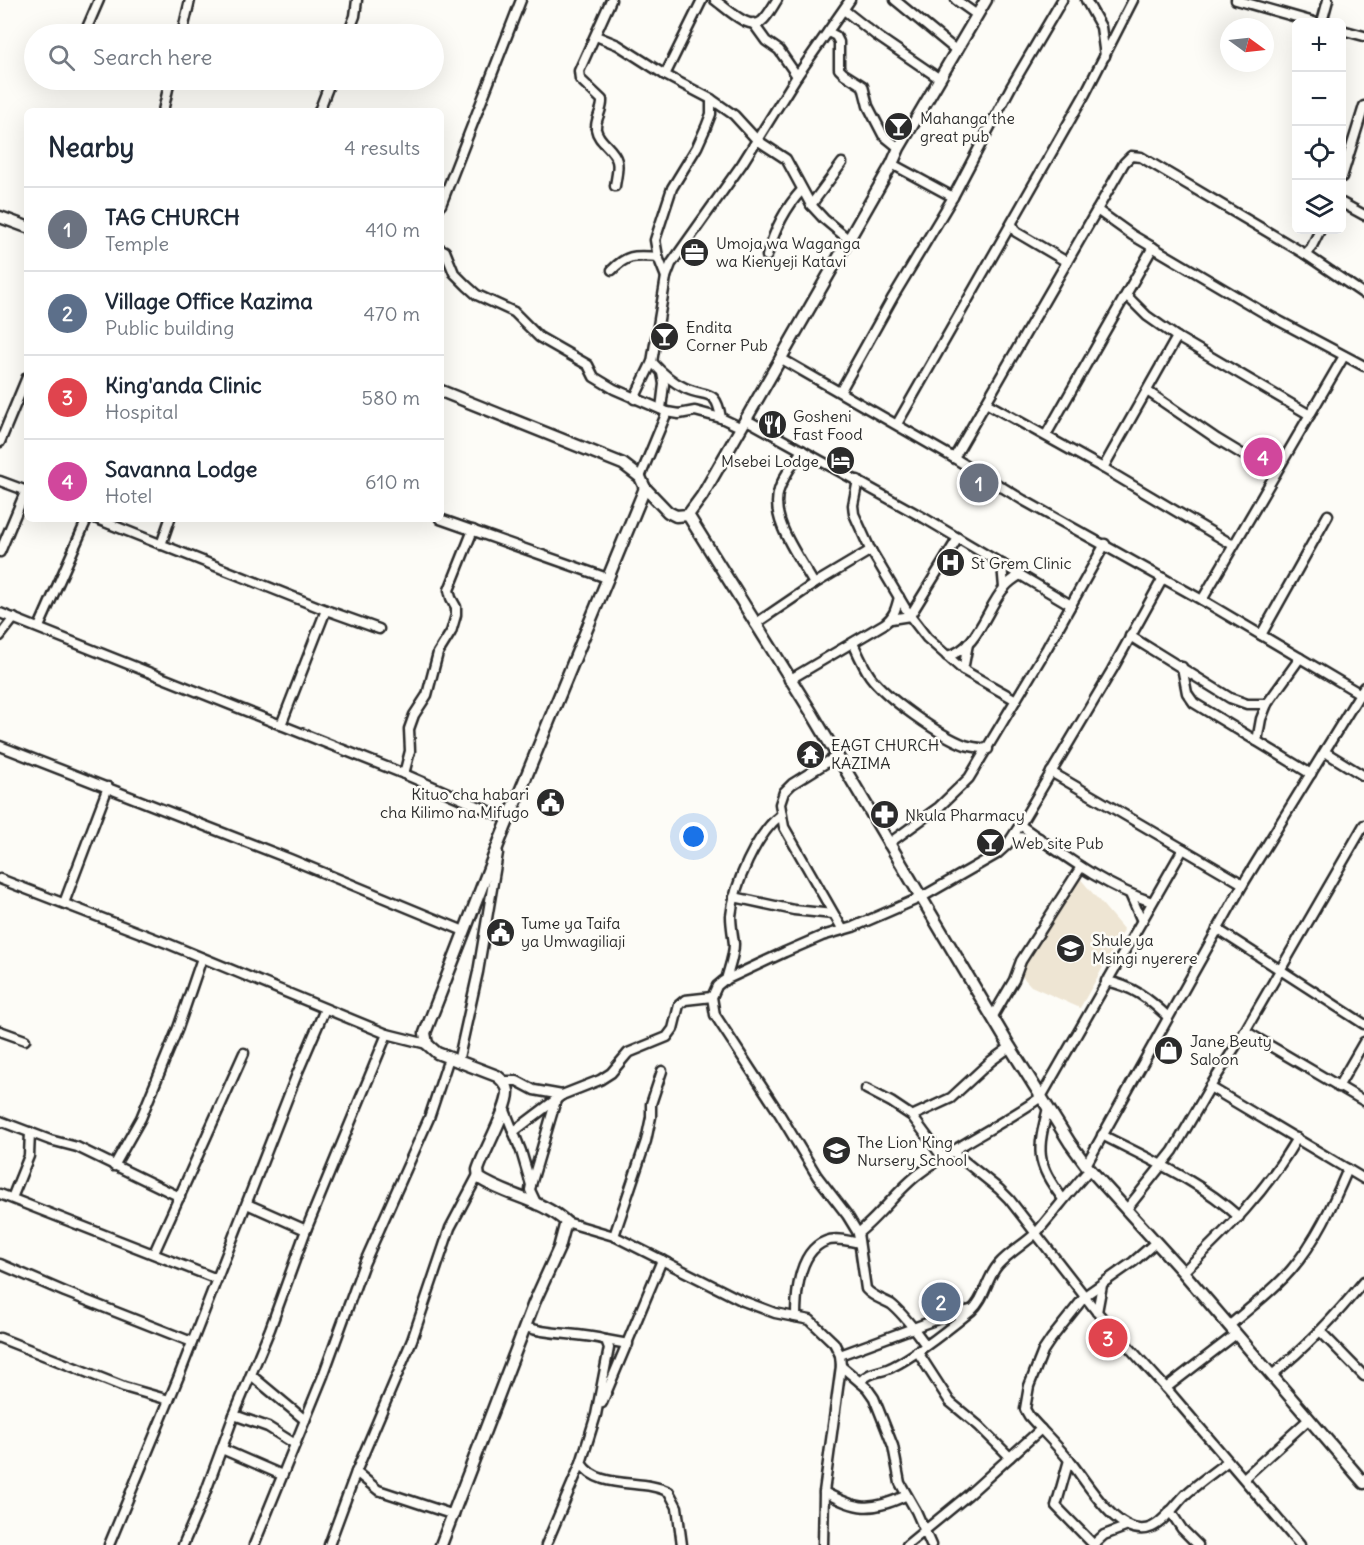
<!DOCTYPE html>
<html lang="en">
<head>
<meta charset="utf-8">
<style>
	:root { --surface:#fff; --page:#f2f2f3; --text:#1f2937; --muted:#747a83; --line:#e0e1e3; --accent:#1a73e8 }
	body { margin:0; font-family:Delius,sans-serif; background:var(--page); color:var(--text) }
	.controls { position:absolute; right:18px; top:18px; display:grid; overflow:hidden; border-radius:9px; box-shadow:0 6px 24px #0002 }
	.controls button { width:54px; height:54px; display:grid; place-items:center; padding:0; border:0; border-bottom:2px solid var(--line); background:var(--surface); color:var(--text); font:30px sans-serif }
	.compass { position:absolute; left:1220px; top:18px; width:54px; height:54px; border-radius:50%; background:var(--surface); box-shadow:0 6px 24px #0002; rotate:105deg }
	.you { position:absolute; left:694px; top:837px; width:21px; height:21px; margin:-15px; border:4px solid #fff; border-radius:50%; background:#1a73e8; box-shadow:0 0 0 9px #1a73e833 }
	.badge { display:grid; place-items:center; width:39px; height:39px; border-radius:50%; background:var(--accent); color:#fff; font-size:20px; font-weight:700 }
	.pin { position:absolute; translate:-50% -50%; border:3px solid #fff; box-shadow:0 2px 6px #0006 }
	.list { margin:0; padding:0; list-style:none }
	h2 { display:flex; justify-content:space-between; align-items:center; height:78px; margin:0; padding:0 24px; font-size:26px }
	h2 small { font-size:20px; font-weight:400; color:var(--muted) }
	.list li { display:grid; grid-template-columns:39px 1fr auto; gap:18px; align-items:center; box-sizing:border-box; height:84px; padding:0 24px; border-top:2px solid var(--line) }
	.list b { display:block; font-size:22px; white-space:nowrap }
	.list p { margin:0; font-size:20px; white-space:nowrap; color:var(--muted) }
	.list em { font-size:20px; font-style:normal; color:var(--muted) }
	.icon { flex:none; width:33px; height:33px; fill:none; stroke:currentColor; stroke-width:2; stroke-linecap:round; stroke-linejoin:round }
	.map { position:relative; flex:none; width:1364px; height:1545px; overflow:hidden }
	.search { position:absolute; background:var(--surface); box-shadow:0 6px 24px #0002; left:24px; top:24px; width:420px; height:66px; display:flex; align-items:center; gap:15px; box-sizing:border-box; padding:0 21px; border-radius:33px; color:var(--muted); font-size:22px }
	.panel { position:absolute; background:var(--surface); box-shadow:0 6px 24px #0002; left:24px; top:108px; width:420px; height:414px; border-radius:9px }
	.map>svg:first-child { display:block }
</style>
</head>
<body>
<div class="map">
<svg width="1364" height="1545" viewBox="0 0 1364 1545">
	<rect width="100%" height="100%" fill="#fdfcf7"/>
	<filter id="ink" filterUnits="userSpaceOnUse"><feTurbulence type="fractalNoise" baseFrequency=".0167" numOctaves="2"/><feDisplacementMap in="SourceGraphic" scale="12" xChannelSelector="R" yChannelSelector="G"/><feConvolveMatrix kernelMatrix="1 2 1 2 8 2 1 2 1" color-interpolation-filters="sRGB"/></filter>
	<g filter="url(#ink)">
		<polygon fill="#eee5d3" points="1078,876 1124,930 1080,1008 1031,986 1019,973"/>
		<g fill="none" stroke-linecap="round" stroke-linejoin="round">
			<defs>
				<g id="minor">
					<path d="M 611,0 L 579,71 L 580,79 L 602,100 C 603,110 595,119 596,129 C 598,142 614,148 617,161 C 619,168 616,178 615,186"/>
					<path d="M 715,0 C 725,7 750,32 762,21 C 768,16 773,6 777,0"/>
					<polyline points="895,0 957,51"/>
					<polyline points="956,0 977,15"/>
					<polyline points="1086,0 1101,27 1105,56"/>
					<polyline points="1236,0 1314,22"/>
					<polyline points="844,10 877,36 940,79"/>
					<polyline points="1322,22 1328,0"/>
					<polyline points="753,23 766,41 779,50 797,76"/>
					<polyline points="1342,30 1364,36"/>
					<polyline points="828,32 836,36 839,42 839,69 844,74 863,86 868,106 883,135 899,148"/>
					<polyline points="90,34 86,30 99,0"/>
					<polyline points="182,34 190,0"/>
					<polyline points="348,34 355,16 357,0"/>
					<polyline points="596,36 618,45 665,75 711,99 734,115 757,140 786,159 811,205 824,219 848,239"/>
					<polyline points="665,75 702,0"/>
					<polyline points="163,111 170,80"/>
					<polyline points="319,111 331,80"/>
					<polyline points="892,164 953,197"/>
					<polyline points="1342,177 1364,106"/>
					<polyline points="1342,203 1364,215"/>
					<polyline points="441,205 521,0"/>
					<polyline points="811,205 842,163"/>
					<polyline points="1097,210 1132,235 1266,314 1364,366"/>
					<polyline points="1012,224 1016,232 1067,262"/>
					<polyline points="441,249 445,251 454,273 467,286 477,295 514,312 539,337 588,365 594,377 614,389 667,412 679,414 695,411 721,418 740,427"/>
					<polyline points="1305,254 1364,294"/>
					<path d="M 767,256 C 774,231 784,209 802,190"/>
					<path d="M 612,270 C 628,253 637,256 658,257"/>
					<polyline points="666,277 658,257 655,240 672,188 697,147 706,127 711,114 711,99"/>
					<polyline points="1126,295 1147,316 1177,337 1310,415"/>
					<polyline points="780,358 954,458 1023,500 1202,600 1364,696"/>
					<path d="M 652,362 C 661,372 672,382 685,388 C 706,398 716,387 721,418"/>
					<polyline points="1147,391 1217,439 1275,474"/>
					<polyline points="840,392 893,297 953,197 1011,87 1062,0"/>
					<polyline points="634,399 652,362 666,277 671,264 742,164 797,76 850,0"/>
					<polyline points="986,403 1103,468 1233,545"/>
					<polyline points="661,409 664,384 662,373"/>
					<polyline points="745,419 924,518 1071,605"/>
					<polyline points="897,424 1085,94 1133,0"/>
					<polyline points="1046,435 1153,247"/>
					<polyline points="0,442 27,377"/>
					<path d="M 802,450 C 794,463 783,476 779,490 C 769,520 800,558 814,584"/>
					<polyline points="954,458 1124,163 1131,156 1141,157 1305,254 1311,248 1320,230"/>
					<polyline points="1103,468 1177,337"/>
					<polyline points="640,477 667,412"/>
					<polyline points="858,480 853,505 854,514 869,547 910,616 927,638 963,670 1016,700"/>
					<polyline points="0,481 27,491"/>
					<polyline points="97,519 326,610 379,629"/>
					<polyline points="440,519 607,578"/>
					<polyline points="161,545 170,519"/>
					<polyline points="0,552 26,490"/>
					<polyline points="1002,564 1004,588"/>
					<polyline points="1202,600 1344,356"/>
					<polyline points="0,613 404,774 510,820"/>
					<polyline points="891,619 910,616 958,538"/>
					<polyline points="755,624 814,584 871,550"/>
					<polyline points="39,627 87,519"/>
					<polyline points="1261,635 1328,515"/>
					<polyline points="0,636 14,618"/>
					<polyline points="1130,636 1230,698 1247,704 1267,704"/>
					<path d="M 853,643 C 858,654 863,666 870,676 C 886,698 939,735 965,745 C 972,747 980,748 988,749"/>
					<path d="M 947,656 C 978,650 986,608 1005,587 C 1009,582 1015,578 1020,575"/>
					<polyline points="1182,667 1187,693 1194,703 1311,774"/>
					<polyline points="963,670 968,644"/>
					<path d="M 789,680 L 884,624 C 894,617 896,609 899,597"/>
					<polyline points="281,725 326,610"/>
					<polyline points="1257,741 1261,719 1267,704 1300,658"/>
					<polyline points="0,746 290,859 464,931"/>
					<polyline points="1325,752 1364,776"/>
					<polyline points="837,756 792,784 784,792 780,804 784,827 843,930"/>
					<polyline points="1051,772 1243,884"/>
					<polyline points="404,774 410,751 409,729 414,715 427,695 438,653 451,632 456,615 456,607 451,598 449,590 473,530"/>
					<path d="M 1020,825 C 1062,854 1103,886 1152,902"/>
					<polyline points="1013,837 1039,838"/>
					<polyline points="888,844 939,807 969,778 1047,648 1105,544"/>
					<polyline points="0,879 169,944 387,1034 427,1044"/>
					<polyline points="1130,894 1142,921"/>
					<polyline points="734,897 794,910 833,914"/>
					<polyline points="64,903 108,787"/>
					<polyline points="1217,929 1364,1024"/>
					<path d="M 726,980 C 729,968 734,956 734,944 C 733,935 731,925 731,916 C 734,885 756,834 781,815"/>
					<path d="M 1106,981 C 1133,986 1149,999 1168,1017"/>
					<polyline points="993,1016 1014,980 1021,961 1081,867"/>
					<polyline points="0,1031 25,1040"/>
					<polyline points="1245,1031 1364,1101"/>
					<polyline points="458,1062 478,972 498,853"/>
					<polyline points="503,1081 517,1081 534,1090 562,1095"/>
					<polyline points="1210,1087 1364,1179"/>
					<polyline points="1338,1087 1364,1042"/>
					<polyline points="866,1089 891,1102 912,1116 943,1158"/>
					<polyline points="504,1108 521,1151 531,1185 530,1190 537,1205"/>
					<path d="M 1048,1108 C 1037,1151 1035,1162 1063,1199"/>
					<polyline points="912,1116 951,1098 991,1061 1010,1047"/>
					<polyline points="0,1121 50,1140 77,1147 180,1197"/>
					<polyline points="513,1132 562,1095 600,1080 611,1073 628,1053 667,1037 673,1029 679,1005 685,1000 712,997"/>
					<path d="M 1102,1135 C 1149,1159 1200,1181 1239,1217"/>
					<polyline points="953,1152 999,1189 1009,1199 1097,1312 1166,1388 1300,1545"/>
					<polyline points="1086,1165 1243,884 1364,687"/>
					<polyline points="114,1166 141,1118 178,1028 202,958"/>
					<polyline points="531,1185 556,1100"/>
					<polyline points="0,1194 217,1279"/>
					<polyline points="12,1198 29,1156 30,1132"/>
					<polyline points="247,1204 306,1230"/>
					<polyline points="1126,1210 1173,1151 1210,1087 1245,1031 1364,825"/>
					<polyline points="566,1222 614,1236 743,1301 775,1313 810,1320 834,1343 840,1355 841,1366 824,1492 823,1545"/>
					<path d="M 858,1233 C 881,1215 897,1190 920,1173 C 958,1144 1002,1125 1041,1097 L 1183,849"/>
					<polyline points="614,1236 646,1141 651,1117 651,1104 662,1071"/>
					<path d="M 1156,1242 L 1133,1262 L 1086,1295 L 1051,1339 L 1043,1351 L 1029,1386 L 1025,1409 L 1029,1416 C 1042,1431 1056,1444 1069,1460 C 1086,1480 1119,1542 1152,1527 C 1165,1521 1175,1505 1185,1495 C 1198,1483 1214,1472 1228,1461"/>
					<polyline points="154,1253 244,1053"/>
					<polyline points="0,1264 65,1292 192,1342"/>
					<path d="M 1183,1272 C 1228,1229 1265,1193 1297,1138"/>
					<polyline points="1097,1312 1102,1285"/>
					<path d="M 796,1317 C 796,1293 799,1251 826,1241 C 836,1237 849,1241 859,1243"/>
					<path d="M 1229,1326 C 1249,1308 1273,1291 1291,1270 C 1316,1241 1333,1204 1348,1169"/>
					<path d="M 525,1327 C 552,1336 579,1332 606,1340 L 609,1348 L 596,1415 L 581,1463 L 546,1545"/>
					<polyline points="1320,1331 1364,1376"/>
					<polyline points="0,1338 124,1387 169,1400"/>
					<polyline points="606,1340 628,1344"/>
					<path d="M 926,1345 C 915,1331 905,1315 891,1304 C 882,1299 873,1297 866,1289 L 858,1233 L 847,1215 L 817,1176 L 779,1113 L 715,1015 L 712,997 L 717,986 L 723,981 L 785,952 L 822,936 L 853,927 L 922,897 L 997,854 L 1007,845 L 1020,825 L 1112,670 L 1163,578"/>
					<polyline points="917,1351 950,1402 979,1426 1010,1457"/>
					<polyline points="840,1355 943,1317 970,1310"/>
					<polyline points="841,1366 867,1388 874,1398 893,1446 900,1483 916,1511 931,1545"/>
					<polyline points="251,1375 305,1420"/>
					<path d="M 1272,1375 C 1306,1347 1336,1316 1364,1281"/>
					<path d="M 860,1382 C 869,1371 881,1373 892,1367 C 917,1355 949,1329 971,1311 C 985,1299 986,1279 998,1265 C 1009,1252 1025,1244 1037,1232 C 1055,1211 1071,1190 1090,1169"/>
					<polyline points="1166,1388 1236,1334"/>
					<polyline points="602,1403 662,1260"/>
					<polyline points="234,1415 268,1427 295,1444"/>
					<polyline points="222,1449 282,1475"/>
					<polyline points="1069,1460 1056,1506 1094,1545"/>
					<path d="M 581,1463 C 598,1491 644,1478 669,1492 L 677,1507 L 682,1545"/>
					<polyline points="356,1472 378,1490 454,1515"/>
					<polyline points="1244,1478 1309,1419"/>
					<path d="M 824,1492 C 858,1510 870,1512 905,1496"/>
					<polyline points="1170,1511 1182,1529 1198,1545"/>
					<polyline points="1094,1544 1104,1535 1128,1526"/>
					<polyline points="109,1545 179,1376 297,1074 325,1009"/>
					<polyline points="183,1545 203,1499 234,1415 270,1329 306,1230 387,1034"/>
					<polyline points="254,1545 323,1376 363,1266 429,1118 449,1058"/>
					<polyline points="329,1545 356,1472 412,1340 450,1228 478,1175"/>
					<polyline points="907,1545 968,1495 1041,1429"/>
				</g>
				<g id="tertiary">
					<polyline points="0,217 27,227"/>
					<polyline points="441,391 623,464 640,477 645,488 668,512 676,516 688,515 702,496 892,164 899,148 986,0"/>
					<polyline points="688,515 813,715 1010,1047 1070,1143 1086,1165 1183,1272 1364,1483"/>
					<path d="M 441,1545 L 534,1303 L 559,1248 L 566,1222 C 543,1200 506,1196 479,1178 L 478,1170 C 484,1151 509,1108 508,1091 C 507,1084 502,1080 497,1076 L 437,1053 L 427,1044 L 425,1033 L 500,840 L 645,488"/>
				</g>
			</defs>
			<use href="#minor" stroke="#2b2b2b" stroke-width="13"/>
			<use href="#tertiary" stroke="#2b2b2b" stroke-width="15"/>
			<use href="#minor" stroke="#fdfcf7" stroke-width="8"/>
			<use href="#tertiary" stroke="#fdfcf7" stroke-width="10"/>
		</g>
	</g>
	<defs>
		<symbol id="bar-disc" viewBox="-11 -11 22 22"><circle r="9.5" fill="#2b2b2b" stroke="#fdfcf7"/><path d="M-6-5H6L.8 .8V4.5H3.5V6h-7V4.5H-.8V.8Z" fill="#fff"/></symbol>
		<symbol id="office-disc" viewBox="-11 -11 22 22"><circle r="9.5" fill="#2b2b2b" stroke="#fdfcf7"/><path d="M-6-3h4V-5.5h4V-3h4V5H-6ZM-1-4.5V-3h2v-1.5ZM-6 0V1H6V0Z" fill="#fff"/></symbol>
		<symbol id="restaurant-disc" viewBox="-11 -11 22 22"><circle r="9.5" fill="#2b2b2b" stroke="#fdfcf7"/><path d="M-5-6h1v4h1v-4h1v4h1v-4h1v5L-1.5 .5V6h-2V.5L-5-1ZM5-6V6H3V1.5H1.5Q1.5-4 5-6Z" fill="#fff"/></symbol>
		<symbol id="hotel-disc" viewBox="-11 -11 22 22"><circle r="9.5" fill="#2b2b2b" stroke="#fdfcf7"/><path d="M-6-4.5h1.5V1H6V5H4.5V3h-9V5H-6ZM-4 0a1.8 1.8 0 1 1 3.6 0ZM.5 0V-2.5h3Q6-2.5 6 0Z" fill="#fff"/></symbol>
		<symbol id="hospital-disc" viewBox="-11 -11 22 22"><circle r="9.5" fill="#2b2b2b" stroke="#fdfcf7"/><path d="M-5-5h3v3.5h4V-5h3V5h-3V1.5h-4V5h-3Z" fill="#fff"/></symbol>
		<symbol id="temple-disc" viewBox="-11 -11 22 22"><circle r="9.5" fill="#2b2b2b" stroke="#fdfcf7"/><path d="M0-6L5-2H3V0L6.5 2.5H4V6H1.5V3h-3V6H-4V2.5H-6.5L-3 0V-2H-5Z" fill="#fff"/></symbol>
		<symbol id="civic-disc" viewBox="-11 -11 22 22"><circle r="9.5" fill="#2b2b2b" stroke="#fdfcf7"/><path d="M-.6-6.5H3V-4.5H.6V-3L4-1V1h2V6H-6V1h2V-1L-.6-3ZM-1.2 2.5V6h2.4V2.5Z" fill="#fff"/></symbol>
		<symbol id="pharmacy-disc" viewBox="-11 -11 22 22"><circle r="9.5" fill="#2b2b2b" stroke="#fdfcf7"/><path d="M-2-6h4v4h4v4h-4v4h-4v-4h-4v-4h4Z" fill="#fff"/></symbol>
		<symbol id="school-disc" viewBox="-11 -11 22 22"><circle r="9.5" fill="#2b2b2b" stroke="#fdfcf7"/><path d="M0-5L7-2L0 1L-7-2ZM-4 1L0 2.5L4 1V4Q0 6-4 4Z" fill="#fff"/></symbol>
		<symbol id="shop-disc" viewBox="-11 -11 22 22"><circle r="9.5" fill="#2b2b2b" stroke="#fdfcf7"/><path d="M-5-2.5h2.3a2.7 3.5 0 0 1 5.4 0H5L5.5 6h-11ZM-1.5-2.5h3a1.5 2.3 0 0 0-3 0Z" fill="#fff"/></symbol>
	</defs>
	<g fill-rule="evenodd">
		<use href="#bar-disc" x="882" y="110" width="33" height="33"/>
		<use href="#office-disc" x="678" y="236" width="33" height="33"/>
		<use href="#bar-disc" x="648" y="320" width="33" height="33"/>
		<use href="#restaurant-disc" x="756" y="408" width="33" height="33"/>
		<use href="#hotel-disc" x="824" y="444" width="33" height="33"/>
		<use href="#hospital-disc" x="934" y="546" width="33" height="33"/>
		<use href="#temple-disc" x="794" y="738" width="33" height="33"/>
		<use href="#civic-disc" x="534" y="786" width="33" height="33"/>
		<use href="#pharmacy-disc" x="868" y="798" width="33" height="33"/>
		<use href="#bar-disc" x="974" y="826" width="33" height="33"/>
		<use href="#civic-disc" x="484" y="916" width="33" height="33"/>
		<use href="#school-disc" x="1054" y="932" width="33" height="33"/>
		<use href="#shop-disc" x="1152" y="1034" width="33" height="33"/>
		<use href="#school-disc" x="820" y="1134" width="33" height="33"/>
	</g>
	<g text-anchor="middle" stroke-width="5" stroke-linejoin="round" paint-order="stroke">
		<g font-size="16" fill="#2b2b2b" stroke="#fdfcf7" text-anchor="start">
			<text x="920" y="124">Mahanga the<tspan x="920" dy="18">great pub</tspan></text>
			<text x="716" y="249">Umoja wa Waganga<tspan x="716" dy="18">wa Kienyeji Katavi</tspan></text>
			<text x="686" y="333">Endita<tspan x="686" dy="18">Corner Pub</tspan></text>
			<text x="793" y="422">Gosheni<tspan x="793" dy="18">Fast Food</tspan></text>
			<text x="819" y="467" text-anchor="end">Msebei Lodge</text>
			<text x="971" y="569">St Grem Clinic</text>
			<text x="831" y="751">EAGT CHURCH<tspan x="831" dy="18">KAZIMA</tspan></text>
			<text x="529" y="800" text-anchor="end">Kituo cha habari<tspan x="529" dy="18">cha Kilimo na Mifugo</tspan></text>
			<text x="905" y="821">Nkula Pharmacy</text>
			<text x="1012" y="849">Web site Pub</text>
			<text x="521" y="929">Tume ya Taifa<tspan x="521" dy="18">ya Umwagiliaji</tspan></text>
			<text x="1092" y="946">Shule ya<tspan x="1092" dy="18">Msingi nyerere</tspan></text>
			<text x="1190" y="1047">Jane Beuty<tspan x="1190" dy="18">Saloon</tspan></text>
			<text x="857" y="1148">The Lion King<tspan x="857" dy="18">Nursery School</tspan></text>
		</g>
	</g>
</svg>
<div class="controls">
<button>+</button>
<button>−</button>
<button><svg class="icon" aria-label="locate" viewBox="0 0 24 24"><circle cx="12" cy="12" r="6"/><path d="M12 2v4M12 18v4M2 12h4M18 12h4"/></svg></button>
<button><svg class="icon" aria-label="layers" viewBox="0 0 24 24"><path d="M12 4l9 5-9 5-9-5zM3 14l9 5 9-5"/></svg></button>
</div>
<svg class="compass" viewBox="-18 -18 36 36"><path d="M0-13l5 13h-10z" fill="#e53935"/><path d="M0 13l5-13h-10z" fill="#747a83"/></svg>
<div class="you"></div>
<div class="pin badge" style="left:979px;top:483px;background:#6b7280">1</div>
<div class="pin badge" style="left:941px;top:1302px;background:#5c6f8a">2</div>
<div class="pin badge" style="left:1108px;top:1338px;background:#e0444e">3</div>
<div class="pin badge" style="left:1263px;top:457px;background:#d1479c">4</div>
<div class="search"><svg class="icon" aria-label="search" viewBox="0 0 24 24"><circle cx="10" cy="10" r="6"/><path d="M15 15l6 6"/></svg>Search here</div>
<section class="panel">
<h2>Nearby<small>4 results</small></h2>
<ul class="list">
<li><span class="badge" style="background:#6b7280">1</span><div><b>TAG CHURCH</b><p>Temple</p></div><em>410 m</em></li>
<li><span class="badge" style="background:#5c6f8a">2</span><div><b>Village Office Kazima</b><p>Public building</p></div><em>470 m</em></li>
<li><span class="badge" style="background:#e0444e">3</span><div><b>King'anda Clinic</b><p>Hospital</p></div><em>580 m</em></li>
<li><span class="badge" style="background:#d1479c">4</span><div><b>Savanna Lodge</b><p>Hotel</p></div><em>610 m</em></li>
</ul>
</section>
</div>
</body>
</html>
